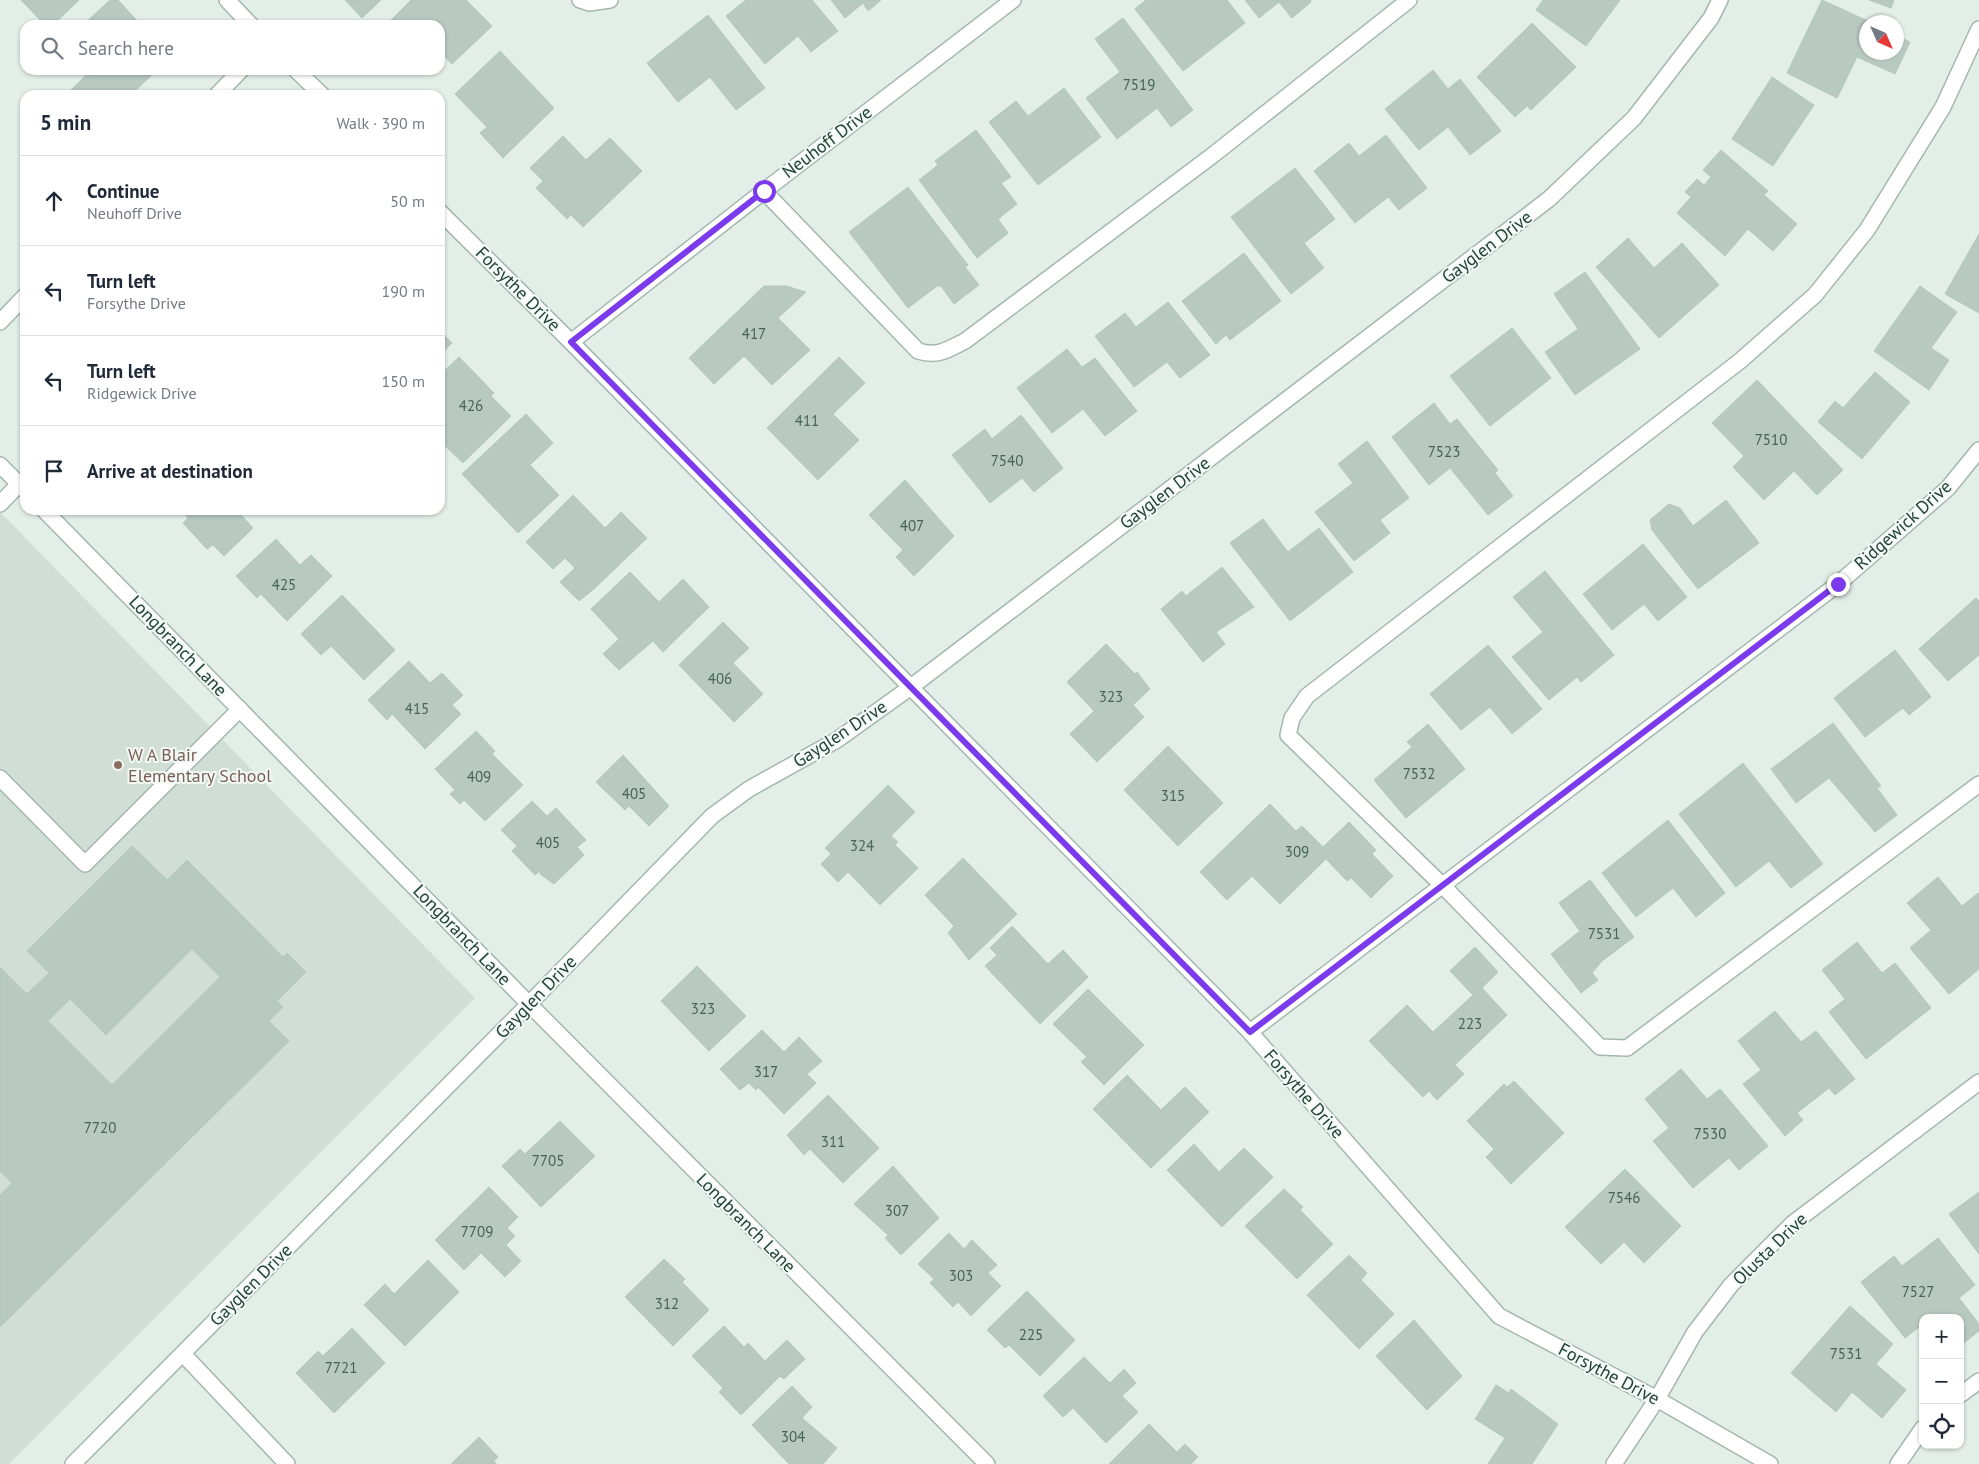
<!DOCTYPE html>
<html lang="en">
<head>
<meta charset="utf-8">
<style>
	:root { --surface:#fff; --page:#f2f2f3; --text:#1f2937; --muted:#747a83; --line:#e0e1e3 }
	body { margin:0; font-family:"PT Sans",sans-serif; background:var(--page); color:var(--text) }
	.controls { position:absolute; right:15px; bottom:15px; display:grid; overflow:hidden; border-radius:10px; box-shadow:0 1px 4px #0004 }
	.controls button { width:45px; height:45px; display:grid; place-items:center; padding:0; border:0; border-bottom:1px solid var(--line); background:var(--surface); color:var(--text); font:25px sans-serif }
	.compass { position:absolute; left:1859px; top:15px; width:45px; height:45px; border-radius:50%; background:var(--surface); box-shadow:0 1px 4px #0004; rotate:135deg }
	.stop { position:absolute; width:15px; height:15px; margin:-11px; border:4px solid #7c3aed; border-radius:50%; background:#fff }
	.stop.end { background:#7c3aed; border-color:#fff; box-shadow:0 1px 5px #0008 }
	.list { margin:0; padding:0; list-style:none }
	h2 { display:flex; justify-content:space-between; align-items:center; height:65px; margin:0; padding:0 20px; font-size:21px }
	h2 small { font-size:16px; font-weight:400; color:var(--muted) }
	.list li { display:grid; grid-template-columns:32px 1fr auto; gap:15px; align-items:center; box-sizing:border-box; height:90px; padding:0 20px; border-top:1px solid var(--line) }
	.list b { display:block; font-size:19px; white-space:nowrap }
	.list p { margin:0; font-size:16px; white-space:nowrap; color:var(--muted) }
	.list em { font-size:16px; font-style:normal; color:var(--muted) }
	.icon { flex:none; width:28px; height:28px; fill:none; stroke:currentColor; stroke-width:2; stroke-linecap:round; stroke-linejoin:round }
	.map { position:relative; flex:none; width:1979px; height:1464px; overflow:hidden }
	.search { position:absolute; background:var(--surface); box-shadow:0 1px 4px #0004; left:20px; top:20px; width:425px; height:55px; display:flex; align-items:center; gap:12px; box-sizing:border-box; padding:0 18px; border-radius:15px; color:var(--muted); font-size:19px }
	.panel { position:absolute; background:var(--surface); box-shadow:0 1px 4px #0004; left:20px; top:90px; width:425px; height:425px; border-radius:15px }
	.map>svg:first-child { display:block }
</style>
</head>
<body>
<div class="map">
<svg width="1979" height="1464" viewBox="0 0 1979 1464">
	<rect width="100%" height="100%" fill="#e2eee7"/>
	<polygon fill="#d0ded6" points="0,512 475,998 9,1464 0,1464"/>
	<g fill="#b7c9c0" stroke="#b4c8be" fill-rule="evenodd">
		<polygon points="21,0 79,0 53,25 45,25"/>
		<polygon points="110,0 118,0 141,25 83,25"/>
		<polygon points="345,0 381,0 362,18"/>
		<polygon points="411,0 466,0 492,26 452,64 440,51 440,25 386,25"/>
		<polygon points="746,0 812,0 838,31 811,52 798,36 765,64 726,16"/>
		<polygon points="831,0 881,0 868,11 863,3 845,18"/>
		<polygon points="1146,0 1227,0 1245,23 1183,71 1135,9"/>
		<polygon points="1245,0 1310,0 1311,2 1292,18 1279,2 1259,18"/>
		<polygon points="1543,0 1620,0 1586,46 1536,10"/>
		<polygon points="1822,0 1870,22 1866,22 1866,52 1896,52 1896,35 1910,42 1895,74 1857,57 1837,98 1787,73"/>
		<polygon points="1869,0 1894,0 1891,8"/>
		<polygon points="708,15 765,88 736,110 710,77 678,102 647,63"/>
		<polygon points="1123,18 1193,110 1171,127 1157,108 1117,139 1086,98 1120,72 1095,39"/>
		<polygon points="1532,23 1576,67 1531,110 1527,106 1515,117 1477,77"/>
		<polygon points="500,51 554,108 503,158 480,133 487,127 455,94"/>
		<polygon points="91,70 157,70 131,95 69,95 68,93"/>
		<polygon points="1433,70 1448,89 1460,79 1501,131 1470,155 1448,127 1419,150 1385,109"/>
		<polygon points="1772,77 1814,105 1773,166 1732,139"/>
		<polygon points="1064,88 1101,137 1038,185 989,122 1016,101 1028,116"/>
		<polygon points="976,130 1011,177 1001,183 1017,204 998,219 1008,233 977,258 919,180 938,165 935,161"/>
		<polygon points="1386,135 1427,188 1399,210 1388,197 1355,223 1314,171 1349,143 1359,156"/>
		<polygon points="563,136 586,160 610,138 642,171 583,227 571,215 567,219 536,188 543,181 530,168"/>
		<polygon points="1721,150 1768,191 1764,195 1797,224 1773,251 1748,229 1725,256 1677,213 1691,197 1685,192 1697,179 1704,185 1711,177 1703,170"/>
		<polygon points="1295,168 1335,219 1304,243 1324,268 1291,294 1231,217"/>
		<polygon points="908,187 968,265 965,267 979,285 954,304 941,286 937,286 908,308 849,232"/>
		<polygon points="1979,234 1979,313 1945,294"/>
		<polygon points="1628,238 1654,268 1682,243 1719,285 1659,338 1596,267"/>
		<polygon points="1244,253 1281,301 1230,340 1226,335 1216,344 1182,301"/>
		<polygon points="1585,272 1640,349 1575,395 1545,352 1578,329 1554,294"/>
		<polygon points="764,286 786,286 806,292 778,318 810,350 772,385 744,356 714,384 689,358"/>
		<polygon points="1920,286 1957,312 1931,348 1949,360 1929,390 1874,351"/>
		<polygon points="1168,302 1210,355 1180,378 1167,362 1134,387 1095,336 1125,313 1136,327"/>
		<polygon points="1512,328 1551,378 1490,426 1450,376"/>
		<polygon points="440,331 452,343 440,355"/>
		<polygon points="1067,349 1082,367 1095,358 1137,411 1105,436 1083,409 1052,433 1017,388"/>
		<polygon points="459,357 494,393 491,396 511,416 463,463 440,441 440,375"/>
		<polygon points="839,357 865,383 833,414 859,440 818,480 767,428"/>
		<polygon points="1875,372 1910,402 1862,459 1818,422 1835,401 1843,408"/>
		<polygon points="1757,380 1843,470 1817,495 1794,471 1764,500 1733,467 1744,456 1712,423"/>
		<polygon points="1434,403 1450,424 1457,419 1498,470 1495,473 1513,496 1488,515 1450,468 1429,485 1392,437"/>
		<polygon points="526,414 553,443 530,465 559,495 518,533 462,474"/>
		<polygon points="1021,415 1063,468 1034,492 1022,478 990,503 952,455 985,429 992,439"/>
		<polygon points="1367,441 1409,498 1380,520 1390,533 1354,561 1315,512 1353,483 1338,464"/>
		<polygon points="905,480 954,536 914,576 896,557 903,550 869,515"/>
		<polygon points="573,495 605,528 621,512 647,538 595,588 579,601 560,582 575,568 565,558 553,569 526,542"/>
		<polygon points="1726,500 1759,543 1698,589 1652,530 1650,520 1669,504 1680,508 1693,526"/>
		<polygon points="180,510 247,510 241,515 253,528 224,556 213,545 207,549 183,523 188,518"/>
		<polygon points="1263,519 1288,552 1319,528 1353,572 1290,621 1230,543"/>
		<polygon points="276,539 300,565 311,555 332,576 287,621 261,594 257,598 236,576"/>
		<polygon points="1643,544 1687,597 1658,621 1644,604 1612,630 1583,594"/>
		<polygon points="1222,567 1254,607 1216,632 1225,644 1203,662 1161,609 1182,591 1186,596"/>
		<polygon points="1545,571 1614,655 1581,682 1577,677 1549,700 1512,657 1543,632 1513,597"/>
		<polygon points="630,572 659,602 683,579 709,607 663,652 653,641 619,670 603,654 619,639 591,609"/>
		<polygon points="342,595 395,650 364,680 331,646 321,655 301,634"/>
		<polygon points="1976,598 1979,601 1979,655 1948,681 1919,649"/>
		<polygon points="723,622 749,648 733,663 763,694 734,722 679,665"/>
		<polygon points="1106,644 1135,674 1137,672 1150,689 1133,705 1144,717 1097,762 1070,734 1094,711 1067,682"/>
		<polygon points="1488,645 1542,709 1512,734 1490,707 1461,730 1430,694"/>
		<polygon points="1895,650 1931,697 1909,715 1903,708 1865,737 1834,698"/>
		<polygon points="409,661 430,683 442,673 463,695 452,705 461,714 425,749 392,714 387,720 368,700"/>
		<polygon points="1833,723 1881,786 1877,788 1897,815 1875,832 1829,778 1796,803 1771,769"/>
		<polygon points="1428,724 1465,769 1406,818 1374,780 1412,747 1407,742"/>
		<polygon points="476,731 495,751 492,754 523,785 485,821 464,800 460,804 450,794 455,790 435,769"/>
		<polygon points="1168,746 1223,803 1178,846 1124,790"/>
		<polygon points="623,755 669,806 649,826 629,806 625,810 596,782"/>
		<polygon points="1743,763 1823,864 1791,888 1769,861 1736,887 1679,814"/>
		<polygon points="888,785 915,812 891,836 898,842 895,845 918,868 880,905 848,872 838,882 821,864 831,854 825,848"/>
		<polygon points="532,801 547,816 556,808 586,840 577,847 584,855 554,884 540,874 541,870 535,875 512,851 517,846 501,830"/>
		<polygon points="1270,804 1296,831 1302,826 1323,847 1349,822 1376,850 1372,854 1393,876 1371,898 1351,878 1347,881 1326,859 1280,904 1252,876 1227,900 1200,872"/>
		<polygon points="1668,820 1725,893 1696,917 1673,888 1636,917 1602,873"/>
		<path d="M 132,846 L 167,880 L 187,860 L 283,957 L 287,953 L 306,972 L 277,1001 L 283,1007 L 269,1021 L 289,1041 L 0,1327 L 0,1195 L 12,1183 L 0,1171 L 0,967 L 27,994 L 49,973 L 27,951 ZM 192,949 L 220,977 L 112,1085 L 48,1021 L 70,999 L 106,1035 Z"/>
		<polygon points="963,858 1017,914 969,960 948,933 954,926 925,895"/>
		<polygon points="1938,877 1962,906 1978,893 1979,894 1979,969 1949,994 1910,948 1931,930 1907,903"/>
		<polygon points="1590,880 1634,937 1602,961 1592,973 1598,980 1581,993 1551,954 1580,931 1559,903"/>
		<polygon points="1012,926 1048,964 1063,950 1088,977 1040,1024 985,966 997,955 990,948"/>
		<polygon points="1857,942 1882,973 1895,963 1931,1008 1866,1059 1829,1012 1845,999 1822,970"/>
		<polygon points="1475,947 1498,972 1482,988 1507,1015 1455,1065 1464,1074 1437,1100 1429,1091 1423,1097 1369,1041 1407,1005 1433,1032 1473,995 1450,971"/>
		<polygon points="697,966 746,1016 709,1051 661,1001"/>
		<polygon points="1088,989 1144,1045 1104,1085 1081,1062 1087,1057 1053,1024"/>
		<polygon points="1775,1011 1801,1042 1816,1031 1855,1079 1835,1095 1829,1088 1797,1113 1803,1120 1785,1136 1743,1084 1761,1070 1738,1041"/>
		<polygon points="762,1030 784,1052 799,1037 822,1061 807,1074 816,1083 784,1114 758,1087 756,1090 749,1083 740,1090 720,1069"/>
		<polygon points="1681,1069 1707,1099 1720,1089 1768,1146 1739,1170 1729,1158 1693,1188 1653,1141 1669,1128 1645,1099"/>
		<polygon points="1127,1075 1161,1110 1185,1087 1209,1112 1151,1168 1093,1109"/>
		<polygon points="1514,1081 1564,1133 1511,1184 1486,1157 1494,1149 1467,1121 1504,1084 1507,1087"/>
		<polygon points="828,1095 879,1148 843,1183 810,1149 804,1155 787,1135"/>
		<polygon points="560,1121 595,1156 541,1207 502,1166 520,1149 525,1154"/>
		<polygon points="1194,1144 1219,1172 1244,1148 1273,1177 1222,1227 1167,1170"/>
		<polygon points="893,1166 939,1218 901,1255 885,1238 888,1235 854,1204"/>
		<polygon points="1625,1169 1681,1226 1644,1263 1624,1242 1601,1264 1565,1227"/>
		<polygon points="489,1187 518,1217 507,1228 515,1236 506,1245 521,1261 505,1277 481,1253 464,1270 435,1240"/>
		<polygon points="1284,1189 1303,1207 1300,1210 1333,1244 1297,1279 1245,1226"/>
		<polygon points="1979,1192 1979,1254 1949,1214"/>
		<polygon points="949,1233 964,1249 972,1240 997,1265 988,1273 1001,1286 971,1316 958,1302 953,1307 930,1283 934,1279 918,1264"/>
		<polygon points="1938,1238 1975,1285 1959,1298 1979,1324 1979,1331 1960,1346 1960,1318 1923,1318 1923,1324 1905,1338 1861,1282 1894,1256 1902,1266"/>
		<polygon points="1349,1255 1367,1273 1361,1280 1394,1314 1359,1349 1307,1295"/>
		<polygon points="664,1259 685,1279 682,1282 709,1310 673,1346 625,1297"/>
		<polygon points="428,1260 459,1292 405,1346 364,1305 385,1284 394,1294"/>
		<polygon points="1027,1291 1075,1340 1040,1376 1009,1345 1005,1348 987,1330"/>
		<polygon points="1850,1306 1893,1344 1876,1364 1906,1390 1882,1418 1852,1392 1836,1412 1791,1373"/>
		<polygon points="1414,1320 1462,1376 1427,1410 1376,1356"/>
		<polygon points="724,1326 744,1347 748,1343 765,1361 787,1340 805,1359 784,1379 780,1376 741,1415 719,1392 723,1388 692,1356"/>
		<polygon points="352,1328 385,1363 334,1413 296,1373 318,1351 323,1356"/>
		<polygon points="1084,1357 1110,1383 1124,1369 1136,1383 1122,1396 1138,1412 1106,1443 1073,1408 1063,1417 1043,1396"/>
		<polygon points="1496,1385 1509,1393 1511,1389 1558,1424 1532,1464 1488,1464 1505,1438 1475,1419"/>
		<polygon points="792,1386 812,1407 802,1418 837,1448 823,1464 789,1464 752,1425"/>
		<polygon points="1149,1424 1177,1452 1185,1444 1198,1457 1191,1464 1109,1464"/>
		<polygon points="479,1437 498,1457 494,1461 496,1464 451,1464"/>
	</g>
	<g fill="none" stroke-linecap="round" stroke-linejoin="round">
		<defs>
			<g id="minor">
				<polyline points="227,0 251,25"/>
				<polyline points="580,0 589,3 610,0"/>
				<polyline points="1979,29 1943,107 1867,230 1815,295 1740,361 1307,696 1292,718 1288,735 1443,886 1600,1047 1627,1048 1979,784"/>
				<polyline points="296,70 322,95"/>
				<polyline points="217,95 241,70"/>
				<path d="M 764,191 L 918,351 C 938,357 947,350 965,341 L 1213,155 L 1409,0"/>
				<polyline points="440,212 571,342 1250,1032 1499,1316 1657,1399 1770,1464"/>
				<polyline points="0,322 25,296"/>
				<polyline points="571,342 764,191 1013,0"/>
				<polyline points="0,465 25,490"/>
				<polyline points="0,504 19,484"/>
				<polyline points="44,510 529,1004 987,1464"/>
				<polyline points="0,778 85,864 240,709"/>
				<polyline points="1250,1032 1838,584 1948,488 1979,450"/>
				<polyline points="183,1354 287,1464"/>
				<polyline points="1960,1395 1979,1381"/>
				<polyline points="73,1464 529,1004 712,816 749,789 837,740 911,687 1549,199 1634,118 1711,18 1720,0"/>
				<polyline points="1614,1464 1657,1399 1695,1332 1731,1285 1792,1224 1979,1082"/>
				<polyline points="1898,1464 1923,1428"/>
			</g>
		</defs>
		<use href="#minor" stroke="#a4b7ae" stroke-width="18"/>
		<use href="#minor" stroke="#fff" stroke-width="15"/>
	</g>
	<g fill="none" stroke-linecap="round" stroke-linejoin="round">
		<polyline stroke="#7c3aed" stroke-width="6" points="764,191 571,342 1250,1032 1838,584"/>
	</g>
	<circle fill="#8d6e63" stroke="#f3faf6" stroke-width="2" cx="118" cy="765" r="5"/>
	<g text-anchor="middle" stroke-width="4" stroke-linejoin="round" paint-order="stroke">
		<g font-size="15" fill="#466358">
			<text x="1139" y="90">7519</text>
			<text x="754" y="339">417</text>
			<text x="471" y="411">426</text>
			<text x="807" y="426">411</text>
			<text x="1771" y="445">7510</text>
			<text x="1444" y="457">7523</text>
			<text x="1007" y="466">7540</text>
			<text x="912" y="531">407</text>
			<text x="284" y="590">425</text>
			<text x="720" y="684">406</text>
			<text x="1111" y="702">323</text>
			<text x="417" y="714">415</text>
			<text x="1419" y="779">7532</text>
			<text x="479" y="782">409</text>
			<text x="634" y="799">405</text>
			<text x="1173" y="801">315</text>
			<text x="548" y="848">405</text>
			<text x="862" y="851">324</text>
			<text x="1297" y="857">309</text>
			<text x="1604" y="939">7531</text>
			<text x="703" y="1014">323</text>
			<text x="1470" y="1029">223</text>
			<text x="766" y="1077">317</text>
			<text x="100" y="1133">7720</text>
			<text x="1710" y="1139">7530</text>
			<text x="833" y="1147">311</text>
			<text x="548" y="1166">7705</text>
			<text x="1624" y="1203">7546</text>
			<text x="897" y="1216">307</text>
			<text x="477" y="1237">7709</text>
			<text x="961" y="1281">303</text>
			<text x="1918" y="1297">7527</text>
			<text x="667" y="1309">312</text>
			<text x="1031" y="1340">225</text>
			<text x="1846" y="1359">7531</text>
			<text x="341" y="1373">7721</text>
			<text x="793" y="1442">304</text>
		</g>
		<g font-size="18" fill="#214135" stroke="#f3faf6">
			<text transform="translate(827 142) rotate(-37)" y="6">Neuhoff Drive</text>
			<text transform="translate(1487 247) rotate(-37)" y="6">Gayglen Drive</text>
			<text transform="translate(518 289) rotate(45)" y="6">Forsythe Drive</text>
			<text transform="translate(1165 493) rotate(-37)" y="6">Gayglen Drive</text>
			<text transform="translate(1903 525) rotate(-42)" y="6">Ridgewick Drive</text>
			<text transform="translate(178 646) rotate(46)" y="6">Longbranch Lane</text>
			<text transform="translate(840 734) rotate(-33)" y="6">Gayglen Drive</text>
			<text transform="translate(462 935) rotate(46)" y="6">Longbranch Lane</text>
			<text transform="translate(536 997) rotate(-46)" y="6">Gayglen Drive</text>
			<text transform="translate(1304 1094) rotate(49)" y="6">Forsythe Drive</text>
			<text transform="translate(746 1223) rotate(45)" y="6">Longbranch Lane</text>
			<text transform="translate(1770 1249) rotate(-44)" y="6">Olusta Drive</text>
			<text transform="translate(251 1285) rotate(-45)" y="6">Gayglen Drive</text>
			<text transform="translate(1609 1374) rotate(28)" y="6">Forsythe Drive</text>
		</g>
		<g font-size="18" fill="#785e54" stroke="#f3faf6" text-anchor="start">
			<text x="128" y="761">W A Blair<tspan x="128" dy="21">Elementary School</tspan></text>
		</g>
	</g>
</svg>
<div class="controls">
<button>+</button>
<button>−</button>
<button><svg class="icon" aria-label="locate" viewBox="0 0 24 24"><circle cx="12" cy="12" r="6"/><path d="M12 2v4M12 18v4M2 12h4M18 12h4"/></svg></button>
</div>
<svg class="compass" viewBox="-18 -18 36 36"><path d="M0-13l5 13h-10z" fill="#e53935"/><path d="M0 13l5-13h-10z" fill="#747a83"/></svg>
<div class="stop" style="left:764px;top:191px"></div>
<div class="stop end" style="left:1838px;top:584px"></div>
<div class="search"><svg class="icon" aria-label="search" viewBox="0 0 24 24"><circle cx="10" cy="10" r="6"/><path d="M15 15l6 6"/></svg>Search here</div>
<section class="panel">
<h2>5 min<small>Walk · 390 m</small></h2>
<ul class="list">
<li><svg class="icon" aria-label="ahead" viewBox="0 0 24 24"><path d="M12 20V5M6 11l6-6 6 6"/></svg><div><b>Continue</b><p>Neuhoff Drive</p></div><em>50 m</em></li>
<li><svg class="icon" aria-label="left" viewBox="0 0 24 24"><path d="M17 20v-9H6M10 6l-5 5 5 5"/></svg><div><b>Turn left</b><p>Forsythe Drive</p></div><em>190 m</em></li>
<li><svg class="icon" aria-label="left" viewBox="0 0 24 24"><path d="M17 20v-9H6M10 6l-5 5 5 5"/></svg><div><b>Turn left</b><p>Ridgewick Drive</p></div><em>150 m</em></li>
<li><svg class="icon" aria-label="arrive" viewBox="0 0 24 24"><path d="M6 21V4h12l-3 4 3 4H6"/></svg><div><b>Arrive at destination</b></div></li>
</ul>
</section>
</div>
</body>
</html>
